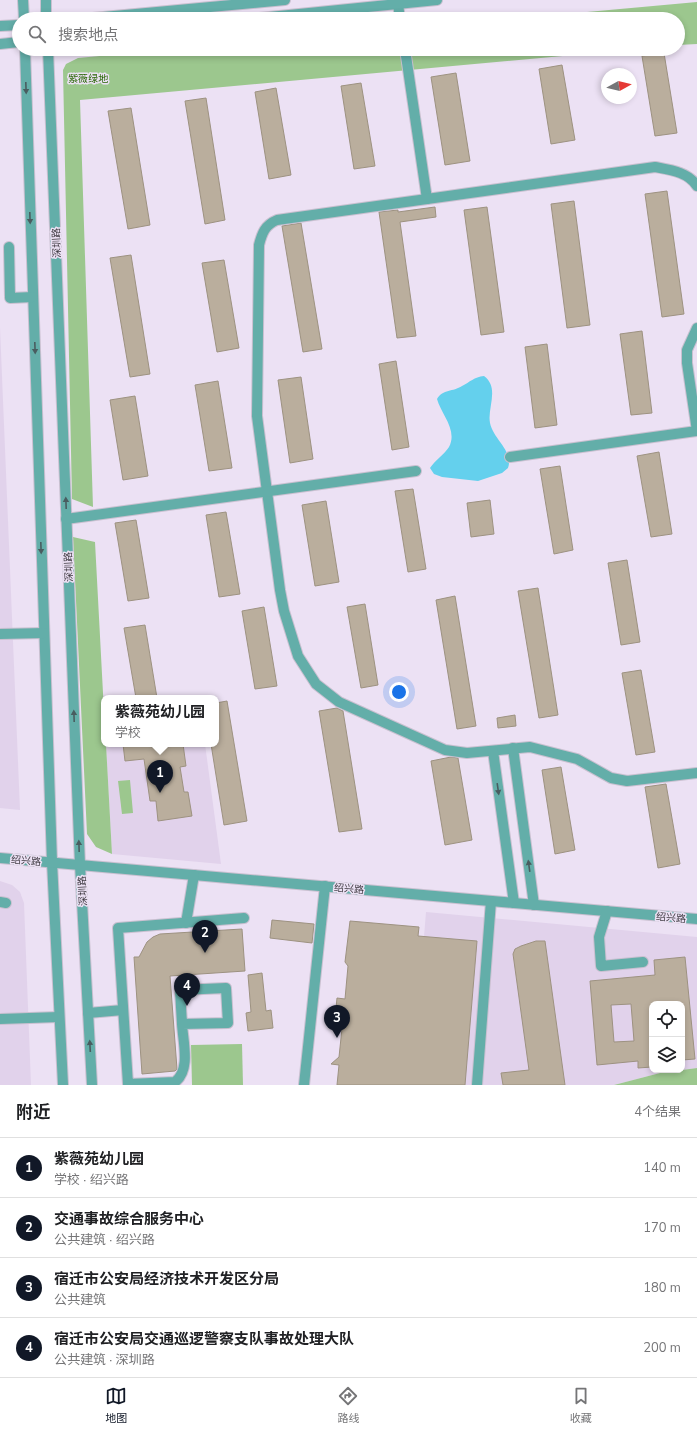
<!DOCTYPE html>
<html lang="zh">
<head>
<meta charset="utf-8">
<style>
	:root { --surface:#fff; --page:#f2f2f2; --text:#202124; --muted:#757577; --line:#e0e0e0; --accent:#111827 }
	body { margin:0; font-family:"Nunito Sans","Noto Sans SC",sans-serif; background:var(--page); color:var(--text) }
	.controls { position:absolute; right:12px; bottom:12px; display:grid; overflow:hidden; border-radius:8px; box-shadow:0 2px 6px #0003 }
	.controls button { width:36px; height:36px; display:grid; place-items:center; padding:0; border:0; border-bottom:1px solid var(--line); background:var(--surface); color:var(--text); font:20px sans-serif }
	.compass { position:absolute; left:601px; top:68px; width:36px; height:36px; border-radius:50%; background:var(--surface); box-shadow:0 2px 6px #0003; rotate:82deg }
	.you { position:absolute; left:399px; top:692px; width:14px; height:14px; margin:-10px; border:3px solid #fff; border-radius:50%; background:#1a73e8; box-shadow:0 0 0 6px #1a73e833 }
	.badge { display:grid; place-items:center; width:26px; height:26px; border-radius:50%; background:var(--accent); color:#fff; font-size:13px; font-weight:700 }
	.pin { position:absolute; translate:-50% -33px; filter:drop-shadow(0 1px 2px #0008) }
	.pin::after { content:''; position:absolute; top:21px; width:14px; height:12px; background:inherit; clip-path:polygon(0 0,100% 0,50% 100%) }
	.popup { position:absolute; left:101px; top:695px; width:118px; height:52px; box-sizing:border-box; display:grid; place-content:center; border-radius:8px; background:var(--surface); filter:drop-shadow(0 1px 3px #0005); font-size:13px; white-space:nowrap; color:var(--muted) }
	.popup b { font-size:15px; color:var(--text) }
	.popup::after { content:''; position:absolute; left:50%; top:100%; margin-left:-8px; border:8px solid transparent; border-top-color:var(--surface) }
	.list { margin:0; padding:0; list-style:none }
	h2 { display:flex; justify-content:space-between; align-items:center; height:52px; margin:0; padding:0 16px; font-size:17px }
	h2 small { font-size:13px; font-weight:400; color:var(--muted) }
	.list li { display:grid; grid-template-columns:26px 1fr auto; gap:12px; align-items:center; box-sizing:border-box; height:60px; padding:0 16px; border-top:1px solid var(--line) }
	.list b { display:block; font-size:15px; white-space:nowrap }
	.list p { margin:0; font-size:13px; white-space:nowrap; color:var(--muted) }
	.list em { font-size:13px; font-style:normal; color:var(--muted) }
	.icon { flex:none; width:22px; height:22px; fill:none; stroke:currentColor; stroke-width:2; stroke-linecap:round; stroke-linejoin:round }
	.map { position:relative; flex:none; width:697px; height:1085px; overflow:hidden }
	.search { position:absolute; background:var(--surface); box-shadow:0 2px 6px #0003; left:12px; right:12px; top:12px; height:44px; display:flex; align-items:center; gap:10px; box-sizing:border-box; padding:0 14px; border-radius:22px; color:var(--muted); font-size:15px }
	.sheet { height:292px; background:var(--surface) }
	nav { display:flex; justify-content:space-around; align-items:center; box-sizing:border-box; height:56px; border-top:1px solid var(--line); background:var(--surface); font-size:11px; color:var(--muted) }
	nav a { display:grid; justify-items:center; gap:2px }
	nav .on { color:var(--accent) }
	.map>svg:first-child { display:block }
</style>
</head>
<body>
<div class="map">
<svg width="697" height="1085" viewBox="0 0 697 1085">
	<rect width="100%" height="100%" fill="#ece1f4"/>
	<g fill="#e1d2eb">
		<polygon points="0,328 20,810 0,808"/>
		<polygon points="106,744 205,744 221,864 112,854"/>
		<polygon points="0,881 12,885 20,892 24,903 31,1085 0,1085"/>
		<polygon points="426,912 697,937 697,1068 682,1070 682,1004 652,1004 652,1070 680,1070 660,1073 614,1085 412,1085"/>
	</g>
	<g fill="#9cc78e">
		<polygon points="697,2 697,44 678,45 678,19 510,19"/>
		<polygon points="175,49 639,49 80,100 93,507 72,499 63,70 66,64 78,58"/>
		<polygon points="73,537 95,542 104,712 104,744 106,744 112,854 96,847 87,834"/>
		<polygon points="130,780 133,813 122,814 118,781"/>
		<polygon points="242,1044 243,1085 192,1085 191,1045"/>
		<polygon points="697,1068 697,1085 614,1085 660,1073"/>
	</g>
	<path fill="#64d0ed" d="M 484,376 C 500,388 487,408 490,423 C 493,439 514,451 508,468 L 502,473 L 478,481 L 442,477 L 434,474 L 430,468 C 435,460 444,455 449,447 C 458,430 441,414 437,399 C 443,389 453,392 462,386 C 470,382 474,377 484,376 Z"/>
	<g fill="#baae9d" stroke="#9d9281" fill-rule="evenodd">
		<polygon points="664,53 677,133 655,136 642,56"/>
		<polygon points="562,65 575,140 551,144 539,69"/>
		<polygon points="456,73 470,161 445,165 431,77"/>
		<polygon points="361,83 375,166 354,169 341,86"/>
		<polygon points="276,88 291,175 269,179 255,92"/>
		<polygon points="206,98 225,220 205,224 185,101"/>
		<polygon points="131,108 150,225 128,229 108,111"/>
		<polygon points="667,191 684,314 662,317 645,194"/>
		<polygon points="574,201 590,325 567,328 551,204"/>
		<polygon points="435,207 436,217 400,222 416,336 397,338 379,212 398,210 398,212"/>
		<polygon points="487,207 504,332 481,335 464,210"/>
		<polygon points="301,223 322,349 303,352 282,226"/>
		<polygon points="131,255 150,374 130,377 110,258"/>
		<polygon points="224,260 239,348 217,352 202,263"/>
		<polygon points="642,331 652,413 631,415 620,334"/>
		<polygon points="547,344 557,425 535,428 525,347"/>
		<polygon points="396,361 409,447 392,450 379,364"/>
		<polygon points="301,377 313,459 290,463 278,380"/>
		<polygon points="218,381 232,468 209,471 195,385"/>
		<polygon points="135,396 148,476 123,480 110,400"/>
		<polygon points="659,452 672,534 651,537 637,456"/>
		<polygon points="560,466 573,550 554,554 540,469"/>
		<polygon points="413,489 426,569 408,572 395,491"/>
		<polygon points="490,500 494,534 471,537 467,503"/>
		<polygon points="326,501 339,582 315,586 302,505"/>
		<polygon points="226,512 240,594 219,597 206,515"/>
		<polygon points="136,520 149,598 128,601 115,523"/>
		<polygon points="627,560 640,642 621,645 608,563"/>
		<polygon points="538,588 558,715 539,718 518,591"/>
		<polygon points="455,596 476,726 457,729 436,600"/>
		<polygon points="365,604 378,685 361,688 347,607"/>
		<polygon points="264,607 277,686 255,689 242,611"/>
		<polygon points="145,625 157,698 136,698 124,628"/>
		<polygon points="641,670 655,752 636,755 622,673"/>
		<polygon points="227,701 247,821 224,825 211,744 216,744 216,703"/>
		<polygon points="337,708 343,711 362,829 339,832 319,711"/>
		<polygon points="515,715 516,726 498,728 497,718"/>
		<polygon points="123,744 183,744 186,766 180,767 184,792 188,792 192,816 158,821 156,801 150,801 144,759 125,761"/>
		<polygon points="451,757 458,758 472,840 445,845 431,761"/>
		<polygon points="561,767 575,850 555,854 542,770"/>
		<polygon points="666,784 680,864 658,868 645,787"/>
		<polygon points="272,920 314,924 312,943 270,938"/>
		<polygon points="350,921 419,927 418,936 477,941 465,1085 337,1085 339,1065 331,1064 339,1057 343,1019 335,1018 337,998 345,999 348,966 345,962"/>
		<polygon points="242,929 245,971 170,976 177,1069 175,1071 142,1074 134,957 139,957 147,942 153,937 160,934"/>
		<polygon points="536,941 545,941 565,1085 503,1085 501,1073 529,1070 513,954 515,949 521,946"/>
		<path d="M 685,957 L 695,1059 L 682,1060 L 682,1004 L 651,1004 L 652,1067 L 638,1068 L 638,1061 L 597,1065 L 590,981 L 655,975 L 654,960 ZM 631,1004 L 634,1041 L 614,1042 L 611,1005 Z"/>
		<polygon points="262,973 266,1011 271,1010 273,1028 248,1031 246,1013 251,1012 248,975"/>
	</g>
	<g fill="none" stroke-linecap="round" stroke-linejoin="round">
		<defs>
			<g id="minor">
				<polyline points="23,0 24,19"/>
				<polyline points="46,0 46,19"/>
				<polyline points="398,4 400,19"/>
				<polyline points="82,19 285,0"/>
				<polyline points="250,19 437,0"/>
				<polyline points="0,26 19,25"/>
				<polyline points="0,44 19,42"/>
				<polyline points="25,49 52,862 63,1085"/>
				<polyline points="48,49 80,865 92,1085"/>
				<polyline points="405,49 427,199"/>
				<path d="M 697,186 C 688,172 671,170 655,167 L 277,220 C 265,225 262,233 259,245 L 257,416 L 280,590 L 284,611 L 298,656 L 316,684 L 339,702 L 445,750 L 467,753 L 530,747 L 577,759 L 611,778 L 627,781 L 697,773"/>
				<polyline points="9,247 10,298 33,297"/>
				<polyline points="697,328 687,350 687,363 697,431"/>
				<polyline points="510,457 697,431"/>
				<polyline points="66,519 416,471"/>
				<polyline points="0,634 44,633"/>
				<polyline points="513,748 534,905"/>
				<polyline points="493,751 514,903"/>
				<polyline points="0,858 697,919"/>
				<polyline points="0,902 6,903"/>
				<polyline points="607,911 599,937 601,966 643,962"/>
				<polyline points="186,923 194,875"/>
				<polyline points="88,1013 123,1010"/>
				<polyline points="0,1019 59,1017"/>
				<path d="M 182,1024 L 180,990 L 226,988 L 228,1023 L 182,1024 C 183,1042 191,1070 175,1082 L 128,1084 L 118,928 L 244,918"/>
				<polyline points="304,1085 325,886"/>
				<polyline points="477,1085 491,901"/>
			</g>
		</defs>
		<use href="#minor" stroke="#c9c0d0" stroke-width="12"/>
		<use href="#minor" stroke="#63aea9" stroke-width="10"/>
	</g>
	<defs><path id="oneway-solid" d="M-6-.8H1V-3.2L6.5 0L1 3.2V.8H-6Z"/></defs>
	<g fill="#495d60">
		<use href="#oneway-solid" transform="translate(26 88) rotate(88)"/>
		<use href="#oneway-solid" transform="translate(30 218) rotate(88)"/>
		<use href="#oneway-solid" transform="translate(35 348) rotate(88)"/>
		<use href="#oneway-solid" transform="translate(66 503) rotate(-92)"/>
		<use href="#oneway-solid" transform="translate(41 548) rotate(88)"/>
		<use href="#oneway-solid" transform="translate(74 716) rotate(-92)"/>
		<use href="#oneway-solid" transform="translate(498 789) rotate(82)"/>
		<use href="#oneway-solid" transform="translate(79 846) rotate(-92)"/>
		<use href="#oneway-solid" transform="translate(529 866) rotate(-98)"/>
		<use href="#oneway-solid" transform="translate(90 1046) rotate(-93)"/>
	</g>
	<g text-anchor="middle" stroke-width="3" stroke-linejoin="round" paint-order="stroke">
		<g font-size="10" fill="#286705" stroke="#ece1f4">
			<text x="88" y="82">紫薇绿地</text>
		</g>
		<g font-size="10" fill="#3e3a41" stroke="#ece1f4">
			<text transform="translate(56 243) rotate(-92)" y="4">深圳路</text>
			<text transform="translate(68 567) rotate(-92)" y="4">深圳路</text>
			<text transform="translate(26 860) rotate(5)" y="4">绍兴路</text>
			<text transform="translate(349 888) rotate(5)" y="4">绍兴路</text>
			<text transform="translate(82 891) rotate(-93)" y="4">深圳路</text>
			<text transform="translate(671 917) rotate(5)" y="4">绍兴路</text>
		</g>
	</g>
</svg>
<div class="controls">
<button><svg class="icon" aria-label="locate" viewBox="0 0 24 24"><circle cx="12" cy="12" r="6"/><path d="M12 2v4M12 18v4M2 12h4M18 12h4"/></svg></button>
<button><svg class="icon" aria-label="layers" viewBox="0 0 24 24"><path d="M12 4l9 5-9 5-9-5zM3 14l9 5 9-5"/></svg></button>
</div>
<svg class="compass" viewBox="-18 -18 36 36"><path d="M0-13l5 13h-10z" fill="#e53935"/><path d="M0 13l5-13h-10z" fill="#757577"/></svg>
<div class="you"></div>
<div class="pin badge" style="left:160px;top:793px">1</div>
<div class="popup"><b>紫薇苑幼儿园</b>学校</div>
<div class="pin badge" style="left:205px;top:953px">2</div>
<div class="pin badge" style="left:337px;top:1038px">3</div>
<div class="pin badge" style="left:187px;top:1006px">4</div>
<div class="search"><svg class="icon" aria-label="search" viewBox="0 0 24 24"><circle cx="10" cy="10" r="6"/><path d="M15 15l6 6"/></svg>搜索地点</div>
</div>
<section class="sheet">
<h2>附近<small>4个结果</small></h2>
<ul class="list">
<li><span class="badge">1</span><div><b>紫薇苑幼儿园</b><p>学校 · 绍兴路</p></div><em>140 m</em></li>
<li><span class="badge">2</span><div><b>交通事故综合服务中心</b><p>公共建筑 · 绍兴路</p></div><em>170 m</em></li>
<li><span class="badge">3</span><div><b>宿迁市公安局经济技术开发区分局</b><p>公共建筑</p></div><em>180 m</em></li>
<li><span class="badge">4</span><div><b>宿迁市公安局交通巡逻警察支队事故处理大队</b><p>公共建筑 · 深圳路</p></div><em>200 m</em></li>
</ul>
</section>
<nav>
<a class="on"><svg class="icon" aria-label="map" viewBox="0 0 24 24"><path d="M3 6l6-2 6 2 6-2v14l-6 2-6-2-6 2zM9 4v14M15 6v14"/></svg>地图</a>
<a><svg class="icon" aria-label="directions" viewBox="0 0 24 24"><path d="M12 3l9 9-9 9-9-9zM9 14v-3h6M13 9l2 2-2 2"/></svg>路线</a>
<a><svg class="icon" aria-label="saved" viewBox="0 0 24 24"><path d="M7 4h10v16l-5-4-5 4z"/></svg>收藏</a>
</nav>
</body>
</html>
